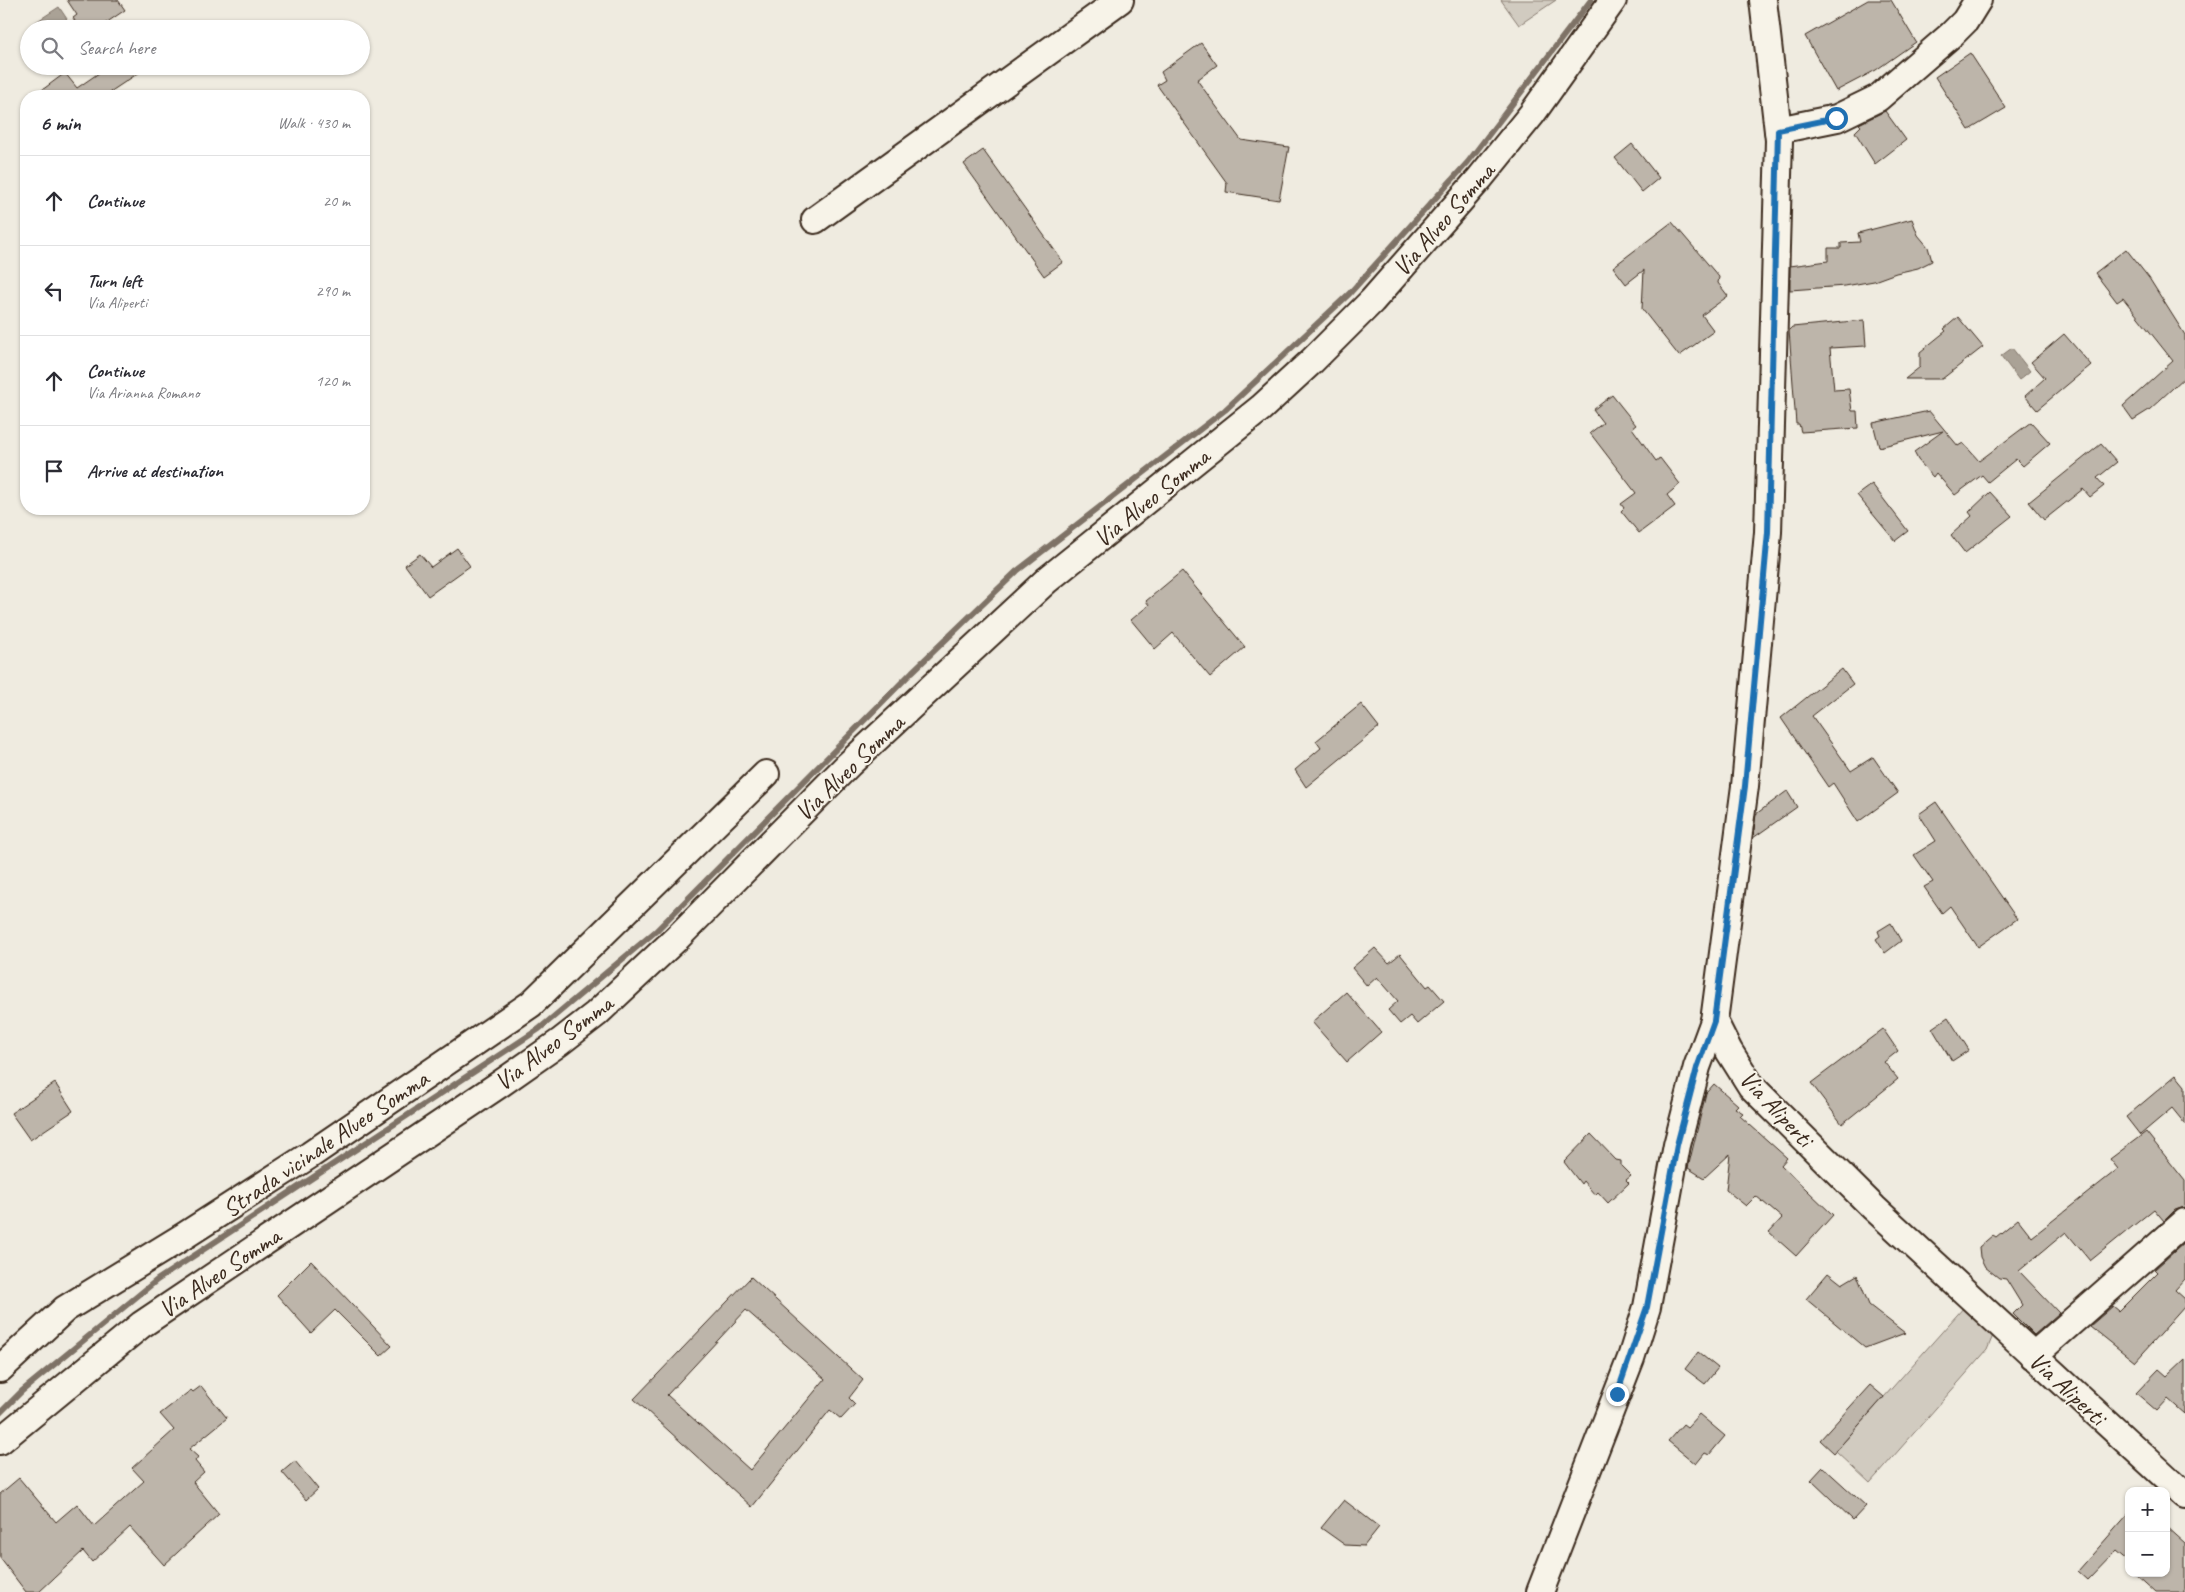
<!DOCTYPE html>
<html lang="en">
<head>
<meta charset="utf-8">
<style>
	:root { --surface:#fff; --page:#f2f2f3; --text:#2b2b33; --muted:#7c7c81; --line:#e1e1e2 }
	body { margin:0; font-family:Caveat,sans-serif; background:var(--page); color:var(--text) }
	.controls { position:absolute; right:15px; bottom:15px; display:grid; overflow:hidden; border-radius:10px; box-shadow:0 1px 4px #0004 }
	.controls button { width:45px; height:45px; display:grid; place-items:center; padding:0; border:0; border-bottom:1px solid var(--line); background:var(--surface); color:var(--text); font:25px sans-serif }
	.stop { position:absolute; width:15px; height:15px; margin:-11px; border:4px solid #1f6fb2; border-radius:50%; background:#fff }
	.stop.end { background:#1f6fb2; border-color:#fff; box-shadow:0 1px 5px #0008 }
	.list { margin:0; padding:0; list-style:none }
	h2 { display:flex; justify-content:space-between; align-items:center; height:65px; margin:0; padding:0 20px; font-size:21px }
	h2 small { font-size:16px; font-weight:400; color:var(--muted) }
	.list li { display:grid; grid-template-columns:32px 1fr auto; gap:15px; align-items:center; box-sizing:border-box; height:90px; padding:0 20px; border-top:1px solid var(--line) }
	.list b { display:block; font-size:19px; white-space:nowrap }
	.list p { margin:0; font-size:16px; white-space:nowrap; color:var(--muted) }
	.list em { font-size:16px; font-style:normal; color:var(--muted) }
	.icon { flex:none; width:28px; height:28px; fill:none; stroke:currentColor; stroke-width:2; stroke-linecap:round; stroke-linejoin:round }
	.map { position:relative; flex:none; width:2185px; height:1592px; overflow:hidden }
	.search { position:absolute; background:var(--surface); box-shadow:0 1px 4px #0004; left:20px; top:20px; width:350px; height:55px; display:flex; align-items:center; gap:12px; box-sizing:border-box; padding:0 18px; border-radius:28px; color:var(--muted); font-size:19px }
	.panel { position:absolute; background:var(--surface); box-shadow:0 1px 4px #0004; left:20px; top:90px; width:350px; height:425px; border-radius:20px }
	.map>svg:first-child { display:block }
</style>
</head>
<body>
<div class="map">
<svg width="2185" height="1592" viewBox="0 0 2185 1592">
	<rect width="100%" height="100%" fill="#efebe0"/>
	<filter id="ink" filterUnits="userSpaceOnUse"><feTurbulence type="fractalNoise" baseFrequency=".02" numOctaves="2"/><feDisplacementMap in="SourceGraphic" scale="10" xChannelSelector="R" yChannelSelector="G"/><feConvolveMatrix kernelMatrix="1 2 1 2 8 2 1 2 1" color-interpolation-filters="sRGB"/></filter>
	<g filter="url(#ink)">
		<g fill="#d1cbc0" stroke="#867a6f">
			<polygon points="1501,0 1556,0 1519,25"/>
			<polygon points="1965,1306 1994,1333 1987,1350 1870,1483 1836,1451"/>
		</g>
		<g fill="#aaa296" stroke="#7e7266">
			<polygon points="59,7 67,19 51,29 40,29 36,22"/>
			<polygon points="2012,348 2030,371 2019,380 2001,356"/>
		</g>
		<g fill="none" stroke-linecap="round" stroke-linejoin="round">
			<polyline stroke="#7e7266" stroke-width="6" points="0,1413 22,1391 157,1280 539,1029 656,931 912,672 1017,571 1225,410 1349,294 1468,162 1591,0"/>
		</g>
		<g fill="#bdb5aa" stroke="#3b2a1e" fill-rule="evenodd">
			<polygon points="67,0 118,0 125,10 97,29 80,29 73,18 77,15"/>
			<polygon points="1868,0 1891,0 1916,42 1876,70 1836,91 1805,36"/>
			<polygon points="1201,43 1217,65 1197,80 1241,140 1289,147 1279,200 1226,192 1227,183 1157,85 1165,80 1161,72"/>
			<polygon points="1970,53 2006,108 1969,130 1935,77"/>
			<polygon points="109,66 149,66 104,96 34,96 65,73 77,88"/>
			<polygon points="1885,111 1906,140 1875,164 1855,132 1861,126 1859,124"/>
			<polygon points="1632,144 1659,178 1642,192 1615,158"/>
			<polygon points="983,150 1063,262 1044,276 964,164"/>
			<polygon points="1912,219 1918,235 1928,247 1932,261 1918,268 1896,273 1874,281 1845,286 1790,290 1790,266 1828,261 1828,248 1841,248 1841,243 1860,242 1858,233"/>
			<polygon points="1672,222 1719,277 1718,283 1728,296 1702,315 1714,331 1679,356 1642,309 1644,270 1626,284 1613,267"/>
			<polygon points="2126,249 2149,278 2185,335 2185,377 2149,410 2133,420 2123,406 2173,361 2123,298 2117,302 2095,273"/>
			<polygon points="1958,317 1983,347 1942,379 1905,379 1920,367 1920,352 1946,331 1944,329"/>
			<polygon points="1864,320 1866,346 1830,348 1834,390 1849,389 1852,411 1857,411 1858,428 1801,432 1799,424 1796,424 1789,330 1792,327"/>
			<polygon points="2064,334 2091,365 2037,410 2025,396 2045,378 2031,362"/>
			<polygon points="1612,395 1636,425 1632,428 1656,461 1660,458 1680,484 1667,495 1675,506 1639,533 1621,511 1624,508 1621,504 1636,493 1590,433 1603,423 1593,410"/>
			<polygon points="1929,411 1958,446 1963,443 1979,461 2031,422 2050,443 2023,466 2016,459 1988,482 1982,475 1955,495 1936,473 1933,477 1918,460 1914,452 1943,431 1879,447 1873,423"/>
			<polygon points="2101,444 2117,462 2097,478 2104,486 2090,497 2083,489 2044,520 2029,502"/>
			<polygon points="1872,484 1908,531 1895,541 1857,495"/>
			<polygon points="1990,492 2012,516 1965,553 1951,535 1972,516 1969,512"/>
			<polygon points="457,548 470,566 428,596 405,565 420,554 431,567"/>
			<polygon points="1182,571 1245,647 1210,677 1173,633 1155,649 1131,620 1149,605 1146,601"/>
			<polygon points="1842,669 1853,684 1812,716 1851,771 1873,757 1898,793 1858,822 1833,783 1828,787 1781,718"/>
			<polygon points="1361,704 1379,727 1306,787 1295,770 1321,748 1316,741"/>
			<polygon points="1787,791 1797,807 1753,838 1756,814"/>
			<polygon points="1936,802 2017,919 1978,947 1950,906 1942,913 1924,887 1933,882 1914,855 1936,841 1919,814"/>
			<polygon points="1891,923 1901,941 1885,953 1876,939 1880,936 1878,931"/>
			<polygon points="1375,948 1389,963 1400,954 1427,987 1430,985 1444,1001 1417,1024 1410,1016 1400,1024 1388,1010 1398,1001 1377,977 1367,986 1352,968"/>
			<polygon points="1346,992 1381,1032 1347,1062 1312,1022"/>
			<polygon points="1948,1017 1969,1050 1952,1061 1932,1028"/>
			<polygon points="1883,1029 1898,1051 1884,1062 1898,1079 1842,1124 1811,1083"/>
			<polygon points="2176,1075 2185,1086 2185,1124 2172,1108 2140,1135 2126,1117"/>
			<polygon points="55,1083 73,1111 30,1140 11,1113"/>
			<polygon points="1714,1084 1738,1105 1735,1108 1743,1113 1740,1116 1787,1158 1781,1165 1833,1215 1796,1256 1769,1232 1782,1218 1756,1196 1746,1206 1726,1190 1730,1154 1704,1178 1688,1168 1706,1093"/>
			<polygon points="2146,1132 2185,1181 2185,1207 2175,1210 2164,1221 2154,1209 2090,1261 2066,1232 2019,1271 2059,1313 2034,1335 2013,1314 2022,1305 2006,1279 1999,1278 1985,1267 1980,1257 1979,1247 1993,1235 1996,1237 2018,1219 2032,1237 2118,1169 2110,1159"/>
			<polygon points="1591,1134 1616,1160 1621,1161 1621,1166 1631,1176 1626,1180 1629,1183 1608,1203 1598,1192 1595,1195 1583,1181 1581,1184 1564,1162"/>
			<polygon points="2185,1242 2185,1279 2175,1290 2185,1299 2185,1306 2135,1362 2090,1326 2113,1306 2119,1311 2158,1272 2155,1269"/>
			<polygon points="311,1261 392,1346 381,1356 335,1310 311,1333 277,1295"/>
			<polygon points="1828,1273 1842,1284 1857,1275 1869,1305 1905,1333 1865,1348 1806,1299"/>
			<path d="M 751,1277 L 863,1380 L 849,1398 L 855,1404 L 841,1419 L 830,1410 L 752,1507 L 634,1399 ZM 746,1310 L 825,1379 L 750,1470 L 667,1395 Z"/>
			<polygon points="1698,1352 1718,1368 1705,1384 1685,1369"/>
			<polygon points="2185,1359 2185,1414 2168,1399 2157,1411 2136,1393 2159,1369 2167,1376"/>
			<polygon points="1870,1385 1884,1397 1834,1453 1820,1440"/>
			<polygon points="201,1386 227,1418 189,1449 198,1457 195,1461 204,1472 193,1482 219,1514 164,1565 130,1527 92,1562 83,1551 39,1592 26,1592 0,1558 0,1494 19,1478 56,1522 77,1504 94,1526 144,1481 132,1468 174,1430 160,1414 191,1390 193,1392"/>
			<polygon points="1699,1414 1725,1436 1709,1455 1705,1453 1696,1464 1668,1441 1683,1424 1687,1427"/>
			<polygon points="295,1461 318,1489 306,1500 282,1472"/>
			<polygon points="1823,1467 1866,1506 1853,1520 1811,1480"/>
			<polygon points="1344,1500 1379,1527 1364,1546 1345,1545 1321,1528"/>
			<polygon points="2129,1513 2129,1562 2116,1551 2088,1580 2078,1571"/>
			<polygon points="2166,1526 2185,1543 2185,1592 2155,1592 2134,1573 2166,1573"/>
		</g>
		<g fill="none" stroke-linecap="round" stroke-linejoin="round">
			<defs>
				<g id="minor">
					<polyline points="1763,0 1779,140 1768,532 1745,786 1714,1021 1729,1051 1751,1086 1874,1208 2185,1495"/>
					<polyline points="1778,130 1837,118 1878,98 1952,34 1965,21 1978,0"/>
					<polyline points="815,220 1120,0"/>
					<polyline points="2033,1356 2185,1222"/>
					<polyline points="0,1369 65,1309 184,1236 310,1155 531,1004 766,774"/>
					<polyline points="0,1441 141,1325 500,1084 560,1042 596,1014 677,938 849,764 1047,580 1261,408 1312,361 1372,301 1480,178 1532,114 1613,0"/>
					<polyline points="1540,1592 1631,1358 1647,1307 1677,1145 1697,1067 1714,1021"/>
				</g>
			</defs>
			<use href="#minor" stroke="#3b2a1e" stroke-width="30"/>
			<use href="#minor" stroke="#f7f3e8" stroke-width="26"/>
		</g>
	</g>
	<g fill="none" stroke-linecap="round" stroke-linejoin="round" filter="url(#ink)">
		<polyline stroke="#1f6fb2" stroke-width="6" points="1617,1394 1647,1307 1677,1145 1697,1068 1714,1021 1745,786 1768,532 1778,130 1836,118"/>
	</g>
	<g text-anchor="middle" stroke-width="4" stroke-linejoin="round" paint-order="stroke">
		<g font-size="25" fill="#3b2a1e" stroke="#f7f3e8">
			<text transform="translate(1443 219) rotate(-49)" y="9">Via Alveo Somma</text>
			<text transform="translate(1151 497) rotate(-39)" y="9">Via Alveo Somma</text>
			<text transform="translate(849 767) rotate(-44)" y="9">Via Alveo Somma</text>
			<text transform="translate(553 1042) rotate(-37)" y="9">Via Alveo Somma</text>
			<text transform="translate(1777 1108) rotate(47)" y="9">Via Aliperti</text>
			<text transform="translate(325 1143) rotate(-34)" y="9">Strada vicinale Alveo Somma</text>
			<text transform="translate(219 1272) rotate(-34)" y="9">Via Alveo Somma</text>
			<text transform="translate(2068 1388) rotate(43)" y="9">Via Aliperti</text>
		</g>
	</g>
</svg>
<div class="controls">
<button>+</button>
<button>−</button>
</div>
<div class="stop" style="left:1836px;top:118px"></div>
<div class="stop end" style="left:1617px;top:1394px"></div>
<div class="search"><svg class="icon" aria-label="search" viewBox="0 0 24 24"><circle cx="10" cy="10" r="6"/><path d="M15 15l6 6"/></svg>Search here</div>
<section class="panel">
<h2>6 min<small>Walk · 430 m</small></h2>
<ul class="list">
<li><svg class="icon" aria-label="ahead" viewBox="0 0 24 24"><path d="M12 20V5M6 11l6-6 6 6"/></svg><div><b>Continue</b></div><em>20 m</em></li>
<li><svg class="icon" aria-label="left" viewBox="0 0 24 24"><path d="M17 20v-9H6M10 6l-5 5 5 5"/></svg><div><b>Turn left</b><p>Via Aliperti</p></div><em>290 m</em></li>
<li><svg class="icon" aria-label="ahead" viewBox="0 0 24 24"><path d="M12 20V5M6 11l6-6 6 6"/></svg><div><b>Continue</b><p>Via Arianna Romano</p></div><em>120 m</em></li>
<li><svg class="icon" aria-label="arrive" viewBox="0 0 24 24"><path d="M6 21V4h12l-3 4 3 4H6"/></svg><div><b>Arrive at destination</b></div></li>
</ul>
</section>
</div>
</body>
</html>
